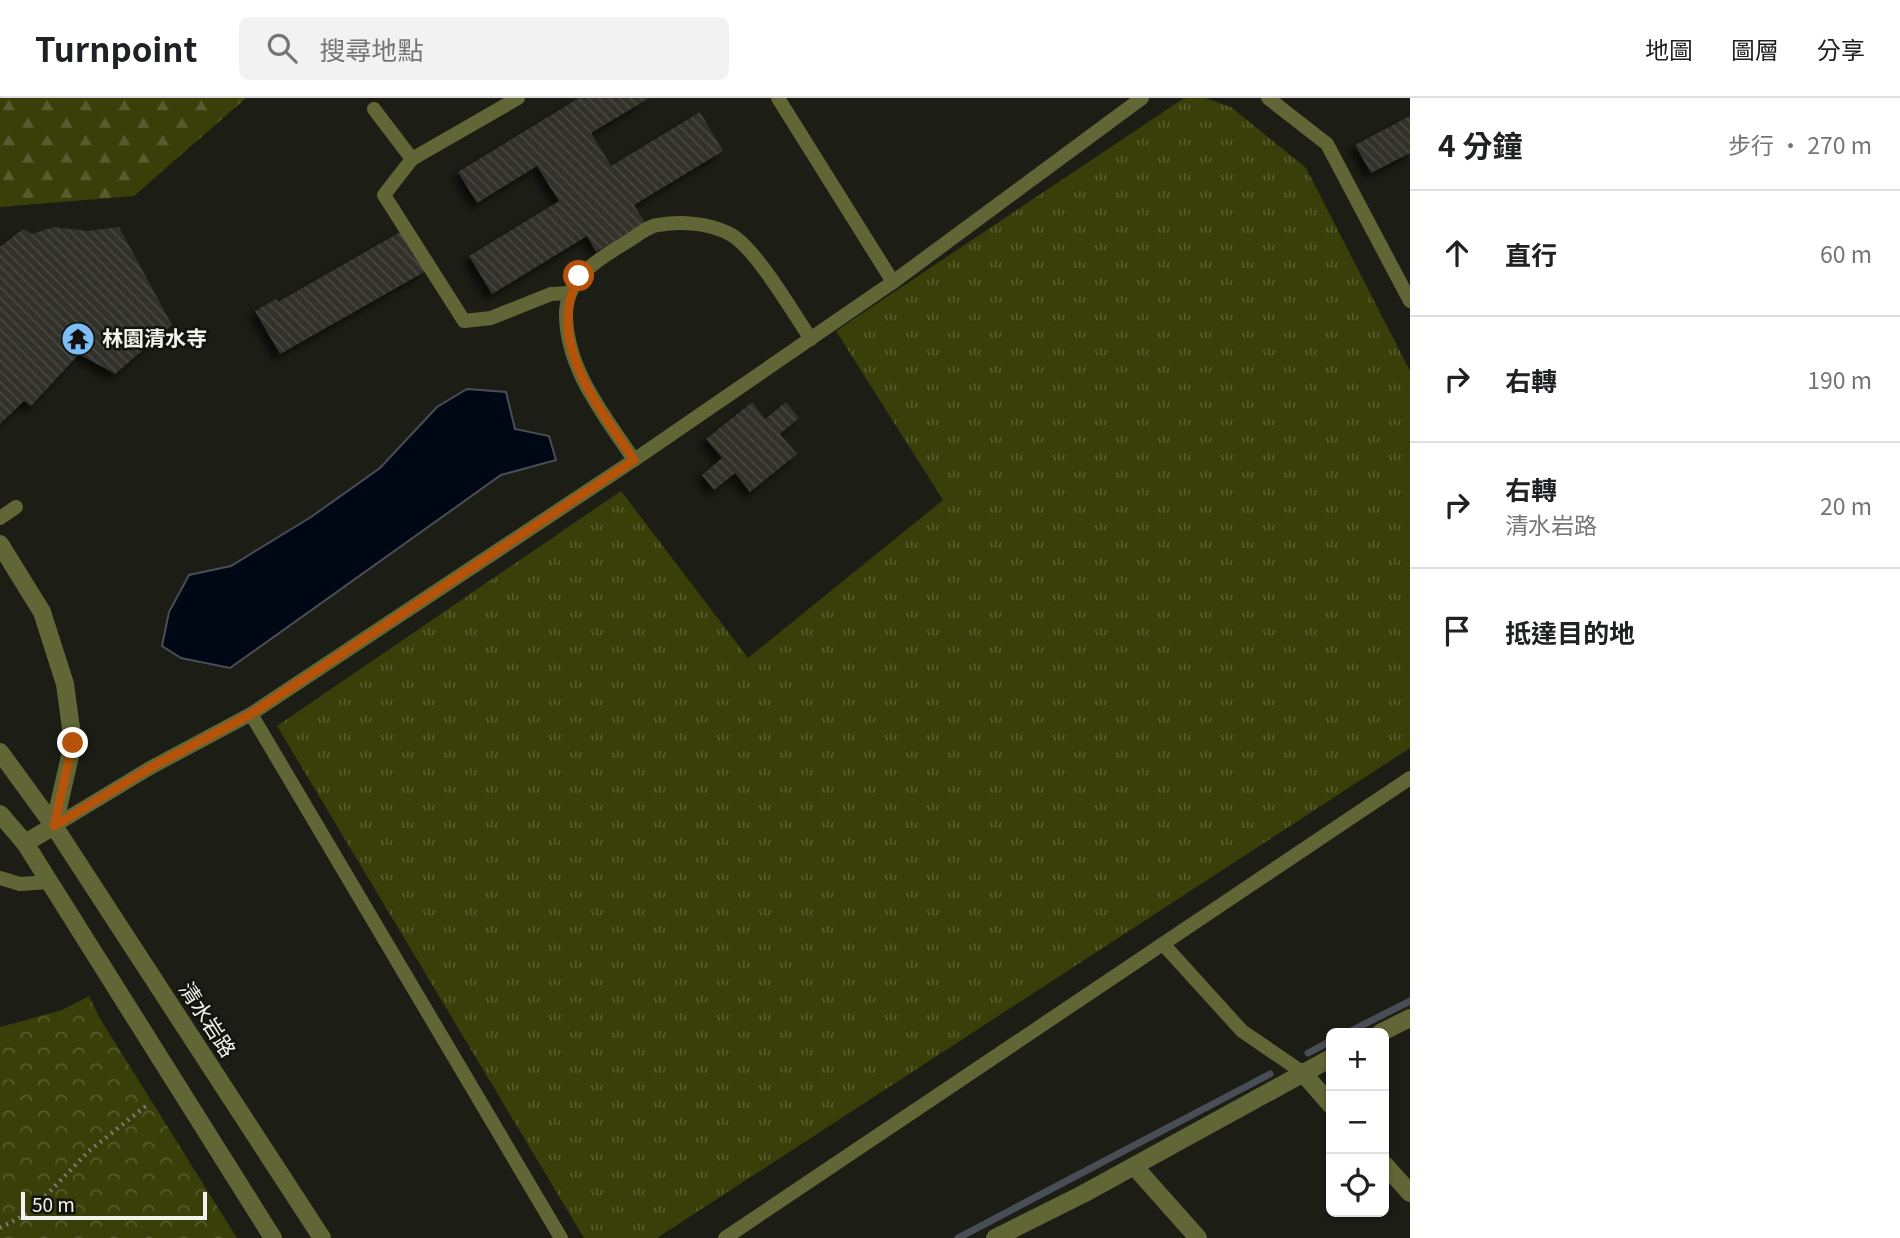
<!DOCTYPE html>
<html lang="zh-TW">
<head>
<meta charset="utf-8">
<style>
	:root { --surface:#fff; --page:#f2f2f2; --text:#202124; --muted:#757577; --line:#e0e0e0 }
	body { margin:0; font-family:Georgia,"Noto Sans TC",serif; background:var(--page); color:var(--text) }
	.controls { position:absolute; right:21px; bottom:21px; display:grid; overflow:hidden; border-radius:10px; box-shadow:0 2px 5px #0004 }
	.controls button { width:63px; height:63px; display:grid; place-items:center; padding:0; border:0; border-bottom:2px solid var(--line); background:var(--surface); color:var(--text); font:35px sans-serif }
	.scale { position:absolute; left:21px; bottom:18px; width:186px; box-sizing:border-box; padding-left:7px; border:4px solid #f2f3ed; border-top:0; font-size:19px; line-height:24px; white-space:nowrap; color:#f2f3ed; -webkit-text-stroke:5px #13140c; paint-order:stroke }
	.stop { position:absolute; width:21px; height:21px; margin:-16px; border:5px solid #b45309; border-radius:50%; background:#fff }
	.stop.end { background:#b45309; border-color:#fff; box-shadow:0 2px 7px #0008 }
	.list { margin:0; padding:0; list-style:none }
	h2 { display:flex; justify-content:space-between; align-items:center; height:91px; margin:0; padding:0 28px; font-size:30px }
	h2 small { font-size:23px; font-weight:400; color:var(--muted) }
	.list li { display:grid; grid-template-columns:46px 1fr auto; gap:21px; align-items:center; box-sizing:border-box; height:126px; padding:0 28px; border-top:2px solid var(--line) }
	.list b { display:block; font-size:26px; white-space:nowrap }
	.list p { margin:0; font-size:23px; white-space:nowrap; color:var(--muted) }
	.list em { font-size:23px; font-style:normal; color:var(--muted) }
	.icon { flex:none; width:38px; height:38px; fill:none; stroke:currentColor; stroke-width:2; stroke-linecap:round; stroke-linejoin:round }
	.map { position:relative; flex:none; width:1410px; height:1140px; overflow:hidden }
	header { display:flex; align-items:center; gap:42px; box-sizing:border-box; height:98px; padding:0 35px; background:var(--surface); border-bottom:2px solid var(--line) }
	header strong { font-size:33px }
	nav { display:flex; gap:38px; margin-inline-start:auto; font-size:24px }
	.search { width:490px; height:63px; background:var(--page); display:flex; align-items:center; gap:18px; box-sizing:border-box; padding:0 24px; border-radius:10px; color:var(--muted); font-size:26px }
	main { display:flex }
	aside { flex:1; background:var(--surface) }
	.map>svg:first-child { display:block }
</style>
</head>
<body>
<header>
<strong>Turnpoint</strong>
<div class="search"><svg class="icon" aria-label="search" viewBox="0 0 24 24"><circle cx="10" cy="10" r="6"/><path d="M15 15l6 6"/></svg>搜尋地點</div>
<nav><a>地圖</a><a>圖層</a><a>分享</a></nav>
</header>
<main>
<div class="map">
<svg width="1410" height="1140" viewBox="0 0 1410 1140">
	<defs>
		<pattern id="grass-tufts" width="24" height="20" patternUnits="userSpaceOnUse" patternTransform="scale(1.75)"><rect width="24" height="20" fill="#3a3f09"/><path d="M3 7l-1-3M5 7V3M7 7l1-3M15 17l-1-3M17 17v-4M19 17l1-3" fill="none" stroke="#575b2d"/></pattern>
		<pattern id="forest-firs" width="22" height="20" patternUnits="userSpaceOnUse" patternTransform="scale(1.75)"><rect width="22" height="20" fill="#3a3f09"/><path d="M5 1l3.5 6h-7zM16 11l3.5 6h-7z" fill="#575b2d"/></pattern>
		<pattern id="park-crowns" width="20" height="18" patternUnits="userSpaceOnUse" patternTransform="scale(1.75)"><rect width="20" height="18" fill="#3a3f09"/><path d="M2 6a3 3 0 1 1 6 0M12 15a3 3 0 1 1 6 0" fill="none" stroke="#575b2d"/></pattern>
		<pattern id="building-back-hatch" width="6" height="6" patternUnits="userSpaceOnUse" patternTransform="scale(1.75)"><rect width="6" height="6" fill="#32332a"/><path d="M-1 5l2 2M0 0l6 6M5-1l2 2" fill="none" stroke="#46473f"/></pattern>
		<filter id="shadow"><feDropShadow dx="-6" dy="6" stdDeviation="3.5" flood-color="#0009"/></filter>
	</defs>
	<rect width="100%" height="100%" fill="#1c1d15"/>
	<polygon fill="url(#grass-tufts)" points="1184,0 1205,0 1231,9 1306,70 1410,273 1410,650 657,1140 584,1140 277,628 621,393 748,560 943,402 836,233"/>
	<polygon fill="url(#forest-firs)" points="0,0 246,0 134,98 0,109"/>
	<polygon fill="url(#park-crowns)" points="89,898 99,919 237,1140 0,1140 0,929 62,912"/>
	<polygon fill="#000715" stroke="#494e56" stroke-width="2" points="467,291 506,294 515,331 549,338 556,362 501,377 230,570 181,560 162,548 169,514 189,477 231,468 311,419 380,370 437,309"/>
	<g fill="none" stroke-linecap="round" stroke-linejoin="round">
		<g stroke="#494e56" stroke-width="7">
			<polyline points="1347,935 1410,903"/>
			<polyline points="1308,955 1331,943"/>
			<polyline points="958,1140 1270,976"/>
		</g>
	</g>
	<g fill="url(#building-back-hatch)" filter="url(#shadow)">
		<polygon points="579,0 649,0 591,35 611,68 700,14 723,53 634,107 645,125 596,154 587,138 492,196 469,158 559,103 537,68 477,105 458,74"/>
		<polygon points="1410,18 1410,55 1371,75 1355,47"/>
		<polygon points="53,129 88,133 119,129 172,227 115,276 79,256 31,308 24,303 0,326 0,149 23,131 32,136"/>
		<polygon points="402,133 426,173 280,256 255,213 276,201 278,204"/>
		<polygon points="752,304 765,321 786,304 799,320 780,336 797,356 750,394 735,375 714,392 702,377 722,360 706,341"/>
	</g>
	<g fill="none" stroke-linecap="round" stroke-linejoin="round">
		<polyline stroke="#7a7b74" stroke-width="4.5" stroke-dasharray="2 5" stroke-linecap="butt" points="0,1130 30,1114 89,1053 146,1008"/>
		<g stroke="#606635" stroke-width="14">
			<polyline points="518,0 412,61 384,97 464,223 491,220 551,196 570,195"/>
			<polyline points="778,0 893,184"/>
			<polyline points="1268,0 1327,46 1410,203"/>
			<polyline points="374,11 412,61"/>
			<path d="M 634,362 C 605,318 565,270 566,214 C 568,177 602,159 630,142 C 638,137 648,128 658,127 C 681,123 709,125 730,136 C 756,150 793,215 811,241"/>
			<polyline points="0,420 16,409"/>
			<polyline points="251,616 561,1140"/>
			<polyline points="54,728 150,670 251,616 634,362 893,184 1142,0"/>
			<polyline points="0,780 20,786 49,784"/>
			<polyline points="1163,846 1242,933 1302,974"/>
			<polyline points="725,1140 1410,680"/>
		</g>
		<g stroke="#606635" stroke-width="18">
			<polyline points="1380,935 1410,920"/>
			<polyline points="1302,974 1331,1007"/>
			<polyline points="1384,1066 1410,1095"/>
			<polyline points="1134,1068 1198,1140"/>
			<polyline points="995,1140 1083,1096 1331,960"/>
		</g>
		<g stroke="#606635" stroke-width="18">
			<polyline points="0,446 42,514 65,586 73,645 54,728 25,745"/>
			<polyline points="0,654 54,728 322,1140"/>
			<polyline points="0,716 25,745 273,1140"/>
		</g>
	</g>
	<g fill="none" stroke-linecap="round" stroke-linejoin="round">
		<path stroke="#b45309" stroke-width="9" d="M 73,645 L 54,728 L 150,670 L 251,616 L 634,362 C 599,309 544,244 579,178"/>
	</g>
	<defs>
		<symbol id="temple-disc" viewBox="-11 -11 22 22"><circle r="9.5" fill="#7dbef9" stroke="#13140c"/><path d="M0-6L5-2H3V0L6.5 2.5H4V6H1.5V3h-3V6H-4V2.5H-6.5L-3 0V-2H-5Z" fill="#111"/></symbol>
	</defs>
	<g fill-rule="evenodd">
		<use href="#temple-disc" x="59" y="222" width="38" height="38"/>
	</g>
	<g text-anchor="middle" stroke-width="5" stroke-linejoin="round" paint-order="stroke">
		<g font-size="21" font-weight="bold" fill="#f2f3ed" stroke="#13140c" text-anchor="start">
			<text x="102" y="248">林園清水寺</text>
		</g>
		<g font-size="21" fill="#f2f3ed" stroke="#13140c">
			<text transform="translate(207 922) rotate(57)" y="7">清水岩路</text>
		</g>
	</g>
</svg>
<div class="controls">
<button>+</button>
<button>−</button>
<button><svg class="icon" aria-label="locate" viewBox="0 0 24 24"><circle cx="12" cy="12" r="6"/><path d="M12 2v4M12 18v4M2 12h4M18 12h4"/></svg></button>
</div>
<div class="scale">50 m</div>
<div class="stop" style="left:579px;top:178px"></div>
<div class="stop end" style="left:73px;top:645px"></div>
</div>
<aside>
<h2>4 分鐘<small>步行 · 270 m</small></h2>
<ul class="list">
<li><svg class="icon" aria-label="ahead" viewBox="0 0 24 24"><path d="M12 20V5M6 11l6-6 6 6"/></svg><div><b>直行</b></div><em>60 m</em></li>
<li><svg class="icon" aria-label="right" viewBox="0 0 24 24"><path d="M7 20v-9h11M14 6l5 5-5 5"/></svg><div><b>右轉</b></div><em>190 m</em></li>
<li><svg class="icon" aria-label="right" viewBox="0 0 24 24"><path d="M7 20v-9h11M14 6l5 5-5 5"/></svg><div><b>右轉</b><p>清水岩路</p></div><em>20 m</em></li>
<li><svg class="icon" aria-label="arrive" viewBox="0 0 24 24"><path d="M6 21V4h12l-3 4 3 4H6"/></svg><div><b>抵達目的地</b></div></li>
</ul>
</aside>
</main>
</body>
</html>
